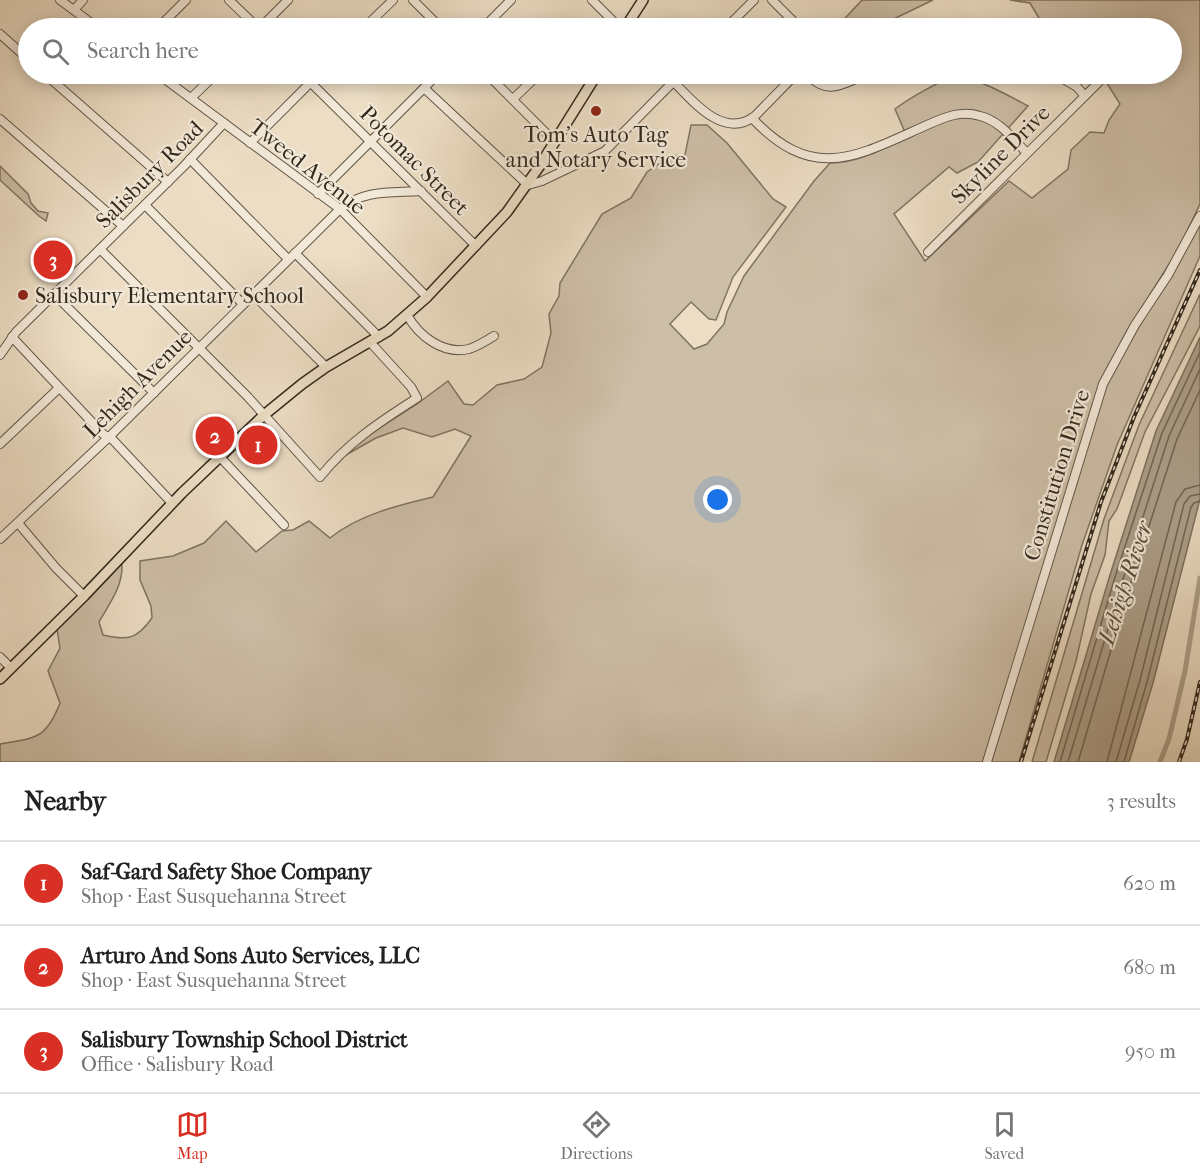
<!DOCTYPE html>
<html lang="en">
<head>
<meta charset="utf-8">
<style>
	:root { --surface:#fff; --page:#f6f6f6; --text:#222; --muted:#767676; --line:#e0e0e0; --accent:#d93025 }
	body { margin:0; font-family:"IM FELL French Canon",serif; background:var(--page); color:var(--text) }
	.you { position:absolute; left:718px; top:500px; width:21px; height:21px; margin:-15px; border:4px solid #fff; border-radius:50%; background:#1a73e8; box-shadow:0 0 0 9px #1a73e833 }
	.badge { display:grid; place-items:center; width:39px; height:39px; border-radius:50%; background:var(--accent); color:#fff; font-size:20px; font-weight:700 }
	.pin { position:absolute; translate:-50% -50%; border:3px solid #fff; box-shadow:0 2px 6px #0006 }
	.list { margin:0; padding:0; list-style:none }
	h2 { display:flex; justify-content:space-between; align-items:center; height:78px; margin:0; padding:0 24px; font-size:26px }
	h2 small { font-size:20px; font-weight:400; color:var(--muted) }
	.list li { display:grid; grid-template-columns:39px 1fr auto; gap:18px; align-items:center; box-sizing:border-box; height:84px; padding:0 24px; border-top:2px solid var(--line) }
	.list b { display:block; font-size:22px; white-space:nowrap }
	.list p { margin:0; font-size:20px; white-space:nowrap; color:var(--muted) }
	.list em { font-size:20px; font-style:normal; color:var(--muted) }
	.icon { flex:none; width:33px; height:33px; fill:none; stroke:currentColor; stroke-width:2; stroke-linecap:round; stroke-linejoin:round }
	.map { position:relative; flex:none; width:1200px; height:762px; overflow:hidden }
	.search { position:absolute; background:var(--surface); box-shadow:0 3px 15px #0003; left:18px; right:18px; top:18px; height:66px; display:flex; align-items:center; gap:15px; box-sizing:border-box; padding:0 21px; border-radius:33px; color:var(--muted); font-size:22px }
	.sheet { height:330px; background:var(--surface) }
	nav { display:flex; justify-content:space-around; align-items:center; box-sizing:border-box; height:84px; border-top:2px solid var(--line); background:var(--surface); font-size:16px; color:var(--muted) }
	nav a { display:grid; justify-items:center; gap:3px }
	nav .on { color:var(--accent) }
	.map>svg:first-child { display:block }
</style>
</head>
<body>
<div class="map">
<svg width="1200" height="762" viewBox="0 0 1200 762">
	<rect width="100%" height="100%" fill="#ecddc4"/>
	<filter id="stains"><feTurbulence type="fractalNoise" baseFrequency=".00333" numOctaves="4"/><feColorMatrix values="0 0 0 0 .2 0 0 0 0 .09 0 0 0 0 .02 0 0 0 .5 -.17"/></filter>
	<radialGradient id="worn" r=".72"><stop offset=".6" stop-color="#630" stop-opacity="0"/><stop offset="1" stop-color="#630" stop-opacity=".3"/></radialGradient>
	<g fill="#cdbea7" stroke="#807462" stroke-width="1.5">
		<polygon points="862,0 933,0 875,28 836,28"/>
		<path d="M 1010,0 L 1200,0 L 1200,204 L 1178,250 L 1127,331 L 1104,374 L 983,762 L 0,762 L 0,744 C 36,738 46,739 60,703 L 48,671 L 60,648 L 56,623 L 121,558 C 126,582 111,601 99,622 L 103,635 C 128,641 137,639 152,618 L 151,606 L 140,580 L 140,561 L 173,556 L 204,543 L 226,521 L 256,552 L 282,531 L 293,530 L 309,521 L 330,538 C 358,515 399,505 433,497 L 471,436 L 455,429 L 432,437 L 403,428 L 376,438 L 344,456 L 354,444 L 417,404 L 448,381 L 464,404 L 473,405 L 497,385 L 524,379 L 542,367 L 551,333 L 549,314 L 559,296 L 560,283 L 602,214 L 631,198 L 647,172 L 671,156 L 685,155 L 691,125 L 707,125 L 727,143 L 773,199 L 786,207 L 733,277 L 716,320 L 709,319 L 691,302 L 670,324 L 694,349 L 707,344 L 724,324 L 727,312 L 744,276 L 814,181 L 830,163 C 858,163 883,149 907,137 L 895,109 C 907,100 944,77 958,77 C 978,78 1011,97 1028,106 L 978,162 L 957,173 L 949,167 L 894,214 L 925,261 L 1009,181 L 1032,198 L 1068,169 L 1071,150 L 1090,132 L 1104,133 L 1109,120 L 1120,104 L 1103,77 L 1104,74 L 1172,74 L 1172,28 L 1074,28 L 1074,26 L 1054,28 L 1039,18 L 1030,3 Z"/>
		<polygon points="0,166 28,194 31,203 38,211 48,213 46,221 39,216 0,180"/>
		<polygon points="1200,221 1200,256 1117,445 1082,545 1019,762 991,762 1105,385"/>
		<polygon points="1200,294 1200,326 1145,432 1117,509 1109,521 1105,555 1091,594 1076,661 1046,762 1032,762 1104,519 1139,425"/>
	</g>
	<polygon fill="#ada08b" stroke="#7c705f" stroke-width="1.5" points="1200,337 1200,499 1153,683 1129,762 1054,762 1110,575 1156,431"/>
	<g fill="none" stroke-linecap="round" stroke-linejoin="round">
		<g stroke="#706454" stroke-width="1.5">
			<polyline points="1060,762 1115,577 1162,433 1200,352"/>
			<polyline points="1068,762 1123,579 1169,436 1200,369"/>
			<polyline points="1078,762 1131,582 1177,439 1200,390"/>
			<polyline points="1107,762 1176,502 1185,489 1200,485"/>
			<polyline points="1116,762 1140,680 1184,504 1190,496 1200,494"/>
			<polyline points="1124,762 1147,682 1191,507 1194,503 1200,501"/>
		</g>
		<polyline stroke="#ada08b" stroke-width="5" points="1160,762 1169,739 1185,671 1200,578"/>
		<defs>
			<g id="minor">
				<polyline points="60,0 98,28"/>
				<polyline points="229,0 258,28"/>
				<polyline points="413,0 441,28"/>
				<polyline points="592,0 620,28"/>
				<polyline points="772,0 800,28"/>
				<polyline points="74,10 83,0"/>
				<polyline points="158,28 186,0"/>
				<polyline points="260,28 288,0"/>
				<polyline points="364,28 393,0"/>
				<polyline points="483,28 511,0"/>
				<polyline points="726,28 754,0"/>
				<polyline points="0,34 28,59"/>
				<polyline points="45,74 168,182"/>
				<polyline points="158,74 340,209 427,297"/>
				<polyline points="302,74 476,246"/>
				<polyline points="487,74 555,142"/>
				<path d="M 666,74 C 688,95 721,142 755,116 L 796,74"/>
				<path d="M 807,74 C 828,97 842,84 867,74"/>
				<polyline points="1055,74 1077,87 1084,95"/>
				<polyline points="424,88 528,185 542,181 605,151 681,74"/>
				<polyline points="191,98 216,74"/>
				<polyline points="513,99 539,74"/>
				<path d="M 752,118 C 814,184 857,156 927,125 C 945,117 961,110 980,116 C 1000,121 1013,139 1027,153"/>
				<polyline points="0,119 123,226"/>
				<polyline points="250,143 319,74"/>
				<polyline points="190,159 288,259"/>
				<polyline points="318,194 438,74"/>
				<polyline points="145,205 243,304"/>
				<path d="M 100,249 L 248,397 L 320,477 C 347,443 381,421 417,398 L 411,387 L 370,342"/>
				<polyline points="928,252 1099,82"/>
				<polyline points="295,253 379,337"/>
				<polyline points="54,294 154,393"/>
				<polyline points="253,294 326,367"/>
				<path d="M 407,315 C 419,336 443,355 469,349 C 478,346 486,341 494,336"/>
				<polyline points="12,337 103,434 113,440 172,503"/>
				<polyline points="0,355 16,332 184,166 224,123"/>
				<polyline points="0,444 59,388"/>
				<polyline points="220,457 284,525"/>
				<polyline points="18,523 56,568 84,596"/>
				<path d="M 0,539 L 109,437 L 340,209 C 365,189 391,193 421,191"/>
				<polyline points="0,657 10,667"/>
				<polyline points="987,762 1103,384 1135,325 1168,275 1200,216"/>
			</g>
			<g id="major">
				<polyline points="625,28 643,0"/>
				<polyline points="0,679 84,596 182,493 264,415 302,384 326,367 388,331 427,297 507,212 539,167 597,74"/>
			</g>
		</defs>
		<use href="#minor" stroke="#615646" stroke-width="10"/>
		<use href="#major" stroke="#33291c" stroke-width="12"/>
		<use href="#minor" stroke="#f3e9d9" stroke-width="8"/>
		<use href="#major" stroke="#ecddc4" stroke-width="9"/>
		<defs>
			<g id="rail">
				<polyline points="1021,762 1101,502 1134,417 1200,270"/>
				<polyline points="1179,762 1187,739 1200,682"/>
			</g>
		</defs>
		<use href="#rail" stroke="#33291c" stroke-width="4"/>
		<use href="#rail" stroke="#f3e9d9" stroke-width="1.5" stroke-dasharray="4.5" stroke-linecap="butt"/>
	</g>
	<g fill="#8f2418" stroke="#f3e9d9" stroke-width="2">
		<circle cx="596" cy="111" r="6"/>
		<circle cx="23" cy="295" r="6"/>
	</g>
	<g text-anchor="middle" stroke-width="4.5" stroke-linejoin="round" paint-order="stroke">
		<g font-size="22" fill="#33291c" stroke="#f3e9d9">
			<text x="596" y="142">Tom's Auto Tag<tspan x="596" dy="25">and Notary Service</tspan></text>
			<text x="35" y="303" text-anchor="start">Salisbury Elementary School</text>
		</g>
		<g font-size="22" fill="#33291c" stroke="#f3e9d9">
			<text transform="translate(1000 154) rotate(-45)" y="8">Skyline Drive</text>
			<text transform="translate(415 160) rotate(45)" y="8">Potomac Street</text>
			<text transform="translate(308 166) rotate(38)" y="8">Tweed Avenue</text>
			<text transform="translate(149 174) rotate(-45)" y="8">Salisbury Road</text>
			<text transform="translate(137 383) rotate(-45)" y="8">Lehigh Avenue</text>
			<text transform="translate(1056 475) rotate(-73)" y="8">Constitution Drive</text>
		</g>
		<g font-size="24" font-style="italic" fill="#584d3d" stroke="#f3e9d9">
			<text transform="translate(1125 583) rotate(-72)" y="8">Lehigh River</text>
		</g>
	</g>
	<rect width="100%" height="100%" filter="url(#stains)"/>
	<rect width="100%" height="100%" fill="url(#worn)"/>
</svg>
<div class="you"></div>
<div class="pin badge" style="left:258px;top:445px">1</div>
<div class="pin badge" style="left:215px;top:436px">2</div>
<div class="pin badge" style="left:53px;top:260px">3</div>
<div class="search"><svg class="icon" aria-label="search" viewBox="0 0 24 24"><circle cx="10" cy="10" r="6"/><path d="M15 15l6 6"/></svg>Search here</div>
</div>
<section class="sheet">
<h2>Nearby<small>3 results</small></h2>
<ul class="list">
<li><span class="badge">1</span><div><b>Saf-Gard Safety Shoe Company</b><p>Shop · East Susquehanna Street</p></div><em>620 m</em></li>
<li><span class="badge">2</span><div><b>Arturo And Sons Auto Services, LLC</b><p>Shop · East Susquehanna Street</p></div><em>680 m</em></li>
<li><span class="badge">3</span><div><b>Salisbury Township School District</b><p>Office · Salisbury Road</p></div><em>950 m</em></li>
</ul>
</section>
<nav>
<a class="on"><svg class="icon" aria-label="map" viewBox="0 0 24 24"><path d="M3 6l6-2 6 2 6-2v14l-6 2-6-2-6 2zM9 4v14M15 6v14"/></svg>Map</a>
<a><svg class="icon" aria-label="directions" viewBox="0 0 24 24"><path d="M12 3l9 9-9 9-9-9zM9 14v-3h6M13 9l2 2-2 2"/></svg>Directions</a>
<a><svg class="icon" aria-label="saved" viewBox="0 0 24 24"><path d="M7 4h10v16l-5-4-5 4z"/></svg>Saved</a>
</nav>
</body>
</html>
